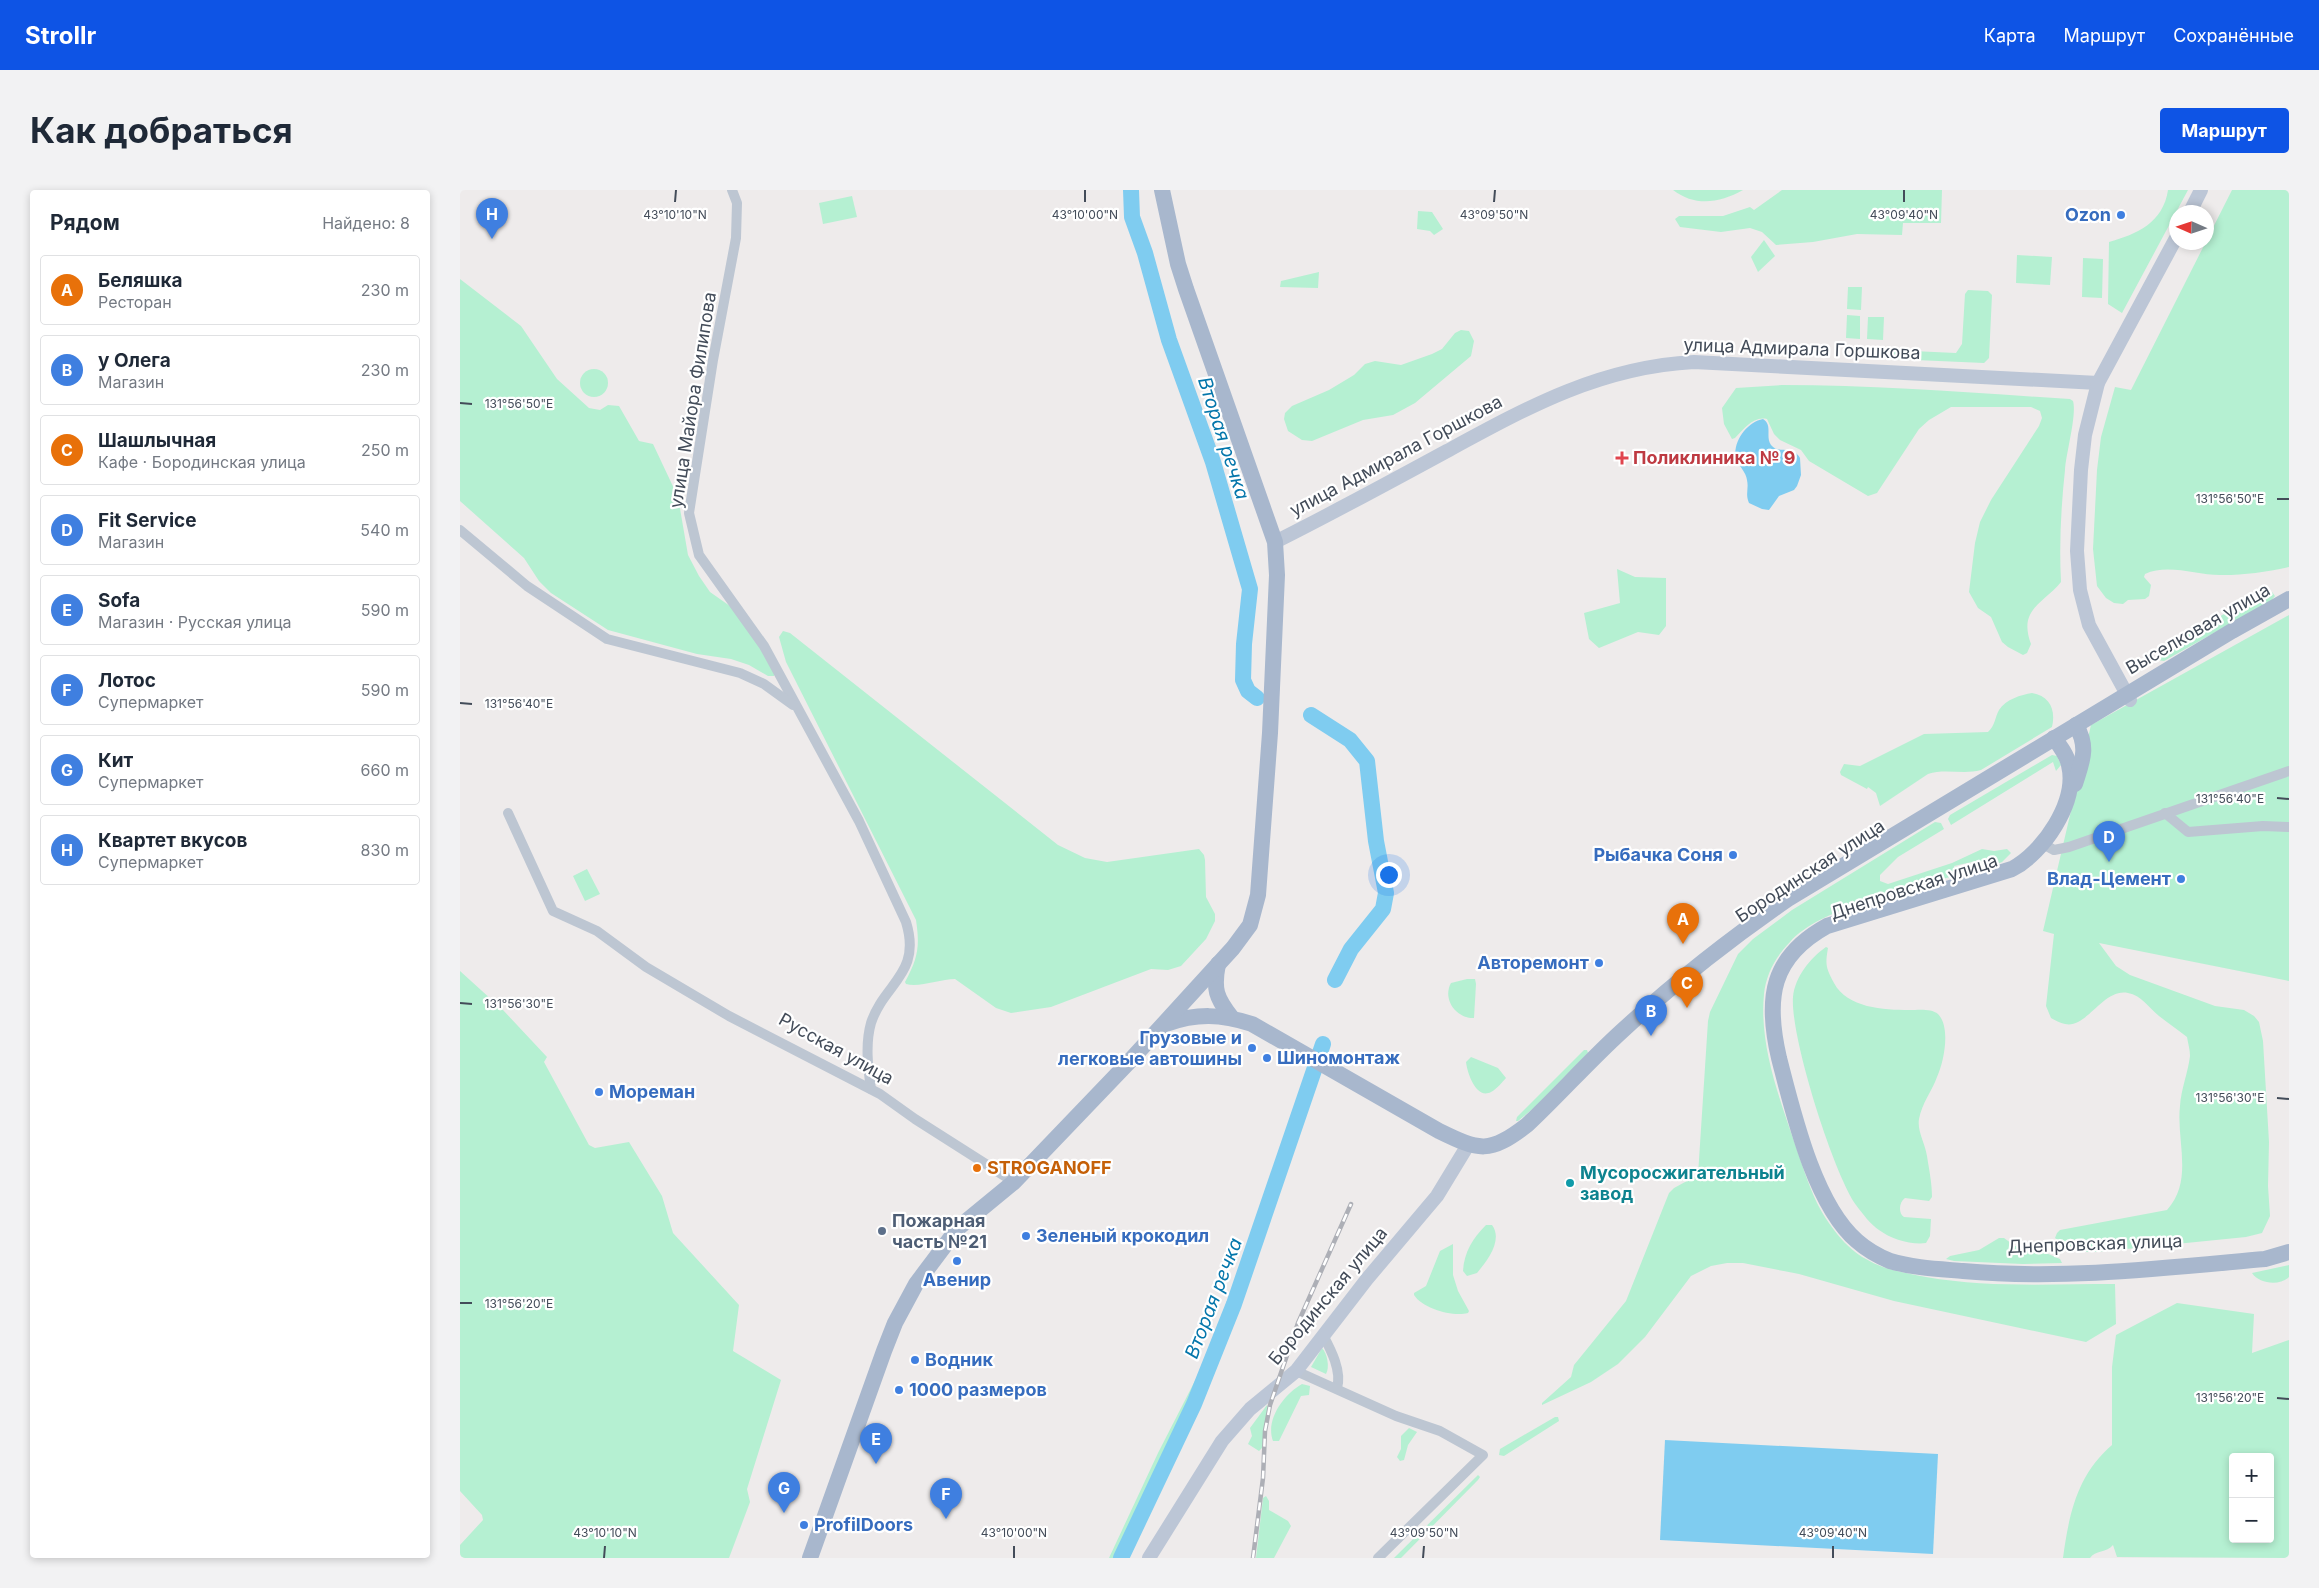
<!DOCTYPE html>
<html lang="ru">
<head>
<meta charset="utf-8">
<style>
	:root { --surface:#fff; --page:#f2f2f3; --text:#1f2937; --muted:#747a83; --line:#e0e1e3; --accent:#0e54e5 }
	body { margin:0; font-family:Inter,sans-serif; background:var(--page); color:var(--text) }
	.controls { position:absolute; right:15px; bottom:15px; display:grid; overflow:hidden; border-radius:5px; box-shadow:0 2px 8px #0003 }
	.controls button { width:45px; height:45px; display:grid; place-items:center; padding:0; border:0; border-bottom:1px solid var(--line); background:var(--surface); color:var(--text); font:25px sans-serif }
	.compass { position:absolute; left:1709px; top:15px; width:45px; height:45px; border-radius:50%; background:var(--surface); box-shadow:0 2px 8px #0003; rotate:273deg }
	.you { position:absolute; left:928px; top:684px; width:18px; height:18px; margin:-12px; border:4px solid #fff; border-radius:50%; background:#1a73e8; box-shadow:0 0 0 8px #1a73e833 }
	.badge { display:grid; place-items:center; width:32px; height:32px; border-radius:50%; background:var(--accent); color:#fff; font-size:16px; font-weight:700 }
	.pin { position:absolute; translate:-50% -41px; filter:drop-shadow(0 1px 2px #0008) }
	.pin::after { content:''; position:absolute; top:26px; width:18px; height:15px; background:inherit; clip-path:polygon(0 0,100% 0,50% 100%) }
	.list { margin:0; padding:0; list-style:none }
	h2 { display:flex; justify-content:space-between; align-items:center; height:65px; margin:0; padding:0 20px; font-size:21px }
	h2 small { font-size:16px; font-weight:400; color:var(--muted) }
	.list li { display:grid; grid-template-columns:32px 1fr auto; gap:15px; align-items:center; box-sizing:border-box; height:70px; margin:0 10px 10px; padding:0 10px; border:1px solid var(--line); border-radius:5px }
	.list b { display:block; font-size:19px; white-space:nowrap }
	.list p { margin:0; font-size:16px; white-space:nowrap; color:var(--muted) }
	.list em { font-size:16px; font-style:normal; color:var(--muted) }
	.map { position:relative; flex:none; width:1829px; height:1368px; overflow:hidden; border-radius:5px }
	header { display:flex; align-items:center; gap:30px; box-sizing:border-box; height:70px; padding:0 25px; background:var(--accent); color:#fff }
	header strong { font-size:24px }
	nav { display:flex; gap:28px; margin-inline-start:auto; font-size:18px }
	.intro { display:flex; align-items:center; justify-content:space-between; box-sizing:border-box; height:120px; padding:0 30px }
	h1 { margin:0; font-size:35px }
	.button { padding:12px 22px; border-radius:5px; background:var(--accent); color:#fff; font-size:18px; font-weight:700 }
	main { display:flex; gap:30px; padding:0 30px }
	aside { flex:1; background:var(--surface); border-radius:5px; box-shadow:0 2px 8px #0003 }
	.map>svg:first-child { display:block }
</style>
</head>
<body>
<header>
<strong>Strollr</strong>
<nav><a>Карта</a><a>Маршрут</a><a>Сохранённые</a></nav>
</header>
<div class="intro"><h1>Как добраться</h1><a class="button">Маршрут</a></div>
<main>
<aside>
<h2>Рядом<small>Найдено: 8</small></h2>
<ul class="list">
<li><span class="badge" style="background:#e8710a">A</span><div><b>Беляшка</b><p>Ресторан</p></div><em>230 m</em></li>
<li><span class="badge" style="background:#3f7fe0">B</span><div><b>у Олега</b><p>Магазин</p></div><em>230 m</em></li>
<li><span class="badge" style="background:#e8710a">C</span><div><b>Шашлычная</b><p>Кафе · Бородинская улица</p></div><em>250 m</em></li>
<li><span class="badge" style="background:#3f7fe0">D</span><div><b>Fit Service</b><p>Магазин</p></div><em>540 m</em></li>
<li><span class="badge" style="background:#3f7fe0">E</span><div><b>Sofa</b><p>Магазин · Русская улица</p></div><em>590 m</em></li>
<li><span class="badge" style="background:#3f7fe0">F</span><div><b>Лотос</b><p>Супермаркет</p></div><em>590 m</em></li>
<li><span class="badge" style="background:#3f7fe0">G</span><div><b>Кит</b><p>Супермаркет</p></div><em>660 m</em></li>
<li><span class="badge" style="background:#3f7fe0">H</span><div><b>Квартет вкусов</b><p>Супермаркет</p></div><em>830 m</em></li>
</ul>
</aside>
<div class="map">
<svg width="1829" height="1368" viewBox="0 0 1829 1368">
	<rect width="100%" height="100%" fill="#eeebeb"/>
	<g fill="#b5f0d2" fill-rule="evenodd">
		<path d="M 1213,0 L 1283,0 C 1260,13 1235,17 1213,0 Z"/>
		<polygon points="1322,0 1482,0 1481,33 1443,33 1442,45 1397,44 1353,52 1316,55 1302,42 1290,38 1261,42 1220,37 1215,29 1219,26 1263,26 1290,17 1294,20"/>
		<path d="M 1708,0 L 1728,0 L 1662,123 L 1648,114 L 1649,52 C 1677,44 1703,33 1708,0 Z"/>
		<path d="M 1772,0 L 1829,0 L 1829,377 C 1807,382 1785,385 1763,385 C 1738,386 1709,373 1685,384 L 1684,387 L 1691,395 L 1689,406 L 1685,409 L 1668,410 L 1663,414 L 1654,413 L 1646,408 L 1637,396 L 1633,359 L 1637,280 L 1641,247 L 1655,197 L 1671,200 Z"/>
		<polygon points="392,6 397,27 363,34 359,13"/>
		<polygon points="958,21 972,22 983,39 974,45 970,41 957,39"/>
		<polygon points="1304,50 1315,66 1298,82 1291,67"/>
		<polygon points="1557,65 1592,67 1590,95 1556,93"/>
		<polygon points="1623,68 1643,69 1642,108 1622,107"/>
		<polygon points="859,82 858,98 820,97 821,91"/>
		<polygon points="0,89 61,136 97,189 129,218 140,220 148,215 159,216 179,251 193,254 218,307 228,365 239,386 250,402 277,421 315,481 314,486 308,486 289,475 271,469 237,464 148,440 91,403 79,391 64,368 0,311"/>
		<polygon points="1388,97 1402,97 1401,120 1387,119"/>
		<polygon points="1508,100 1528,101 1532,105 1529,168 1524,173 1433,169 1431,167 1431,160 1496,163 1502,154 1505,104"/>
		<polygon points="1387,125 1400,126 1400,149 1386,148"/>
		<polygon points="1408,127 1424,127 1423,150 1407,149"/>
		<polygon points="1001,140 1009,141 1014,151 1011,166 955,213 933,225 903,230 852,251 842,250 828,241 824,229 825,223 832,216 869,200 894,185 905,174 915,171 941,175 972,164 982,159 995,143"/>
		<circle cx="134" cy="193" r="14"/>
		<path d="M 1322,195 C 1418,195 1514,203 1610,209 L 1613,211 C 1617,225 1606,263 1605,280 C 1601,317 1599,355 1601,392 C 1583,414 1558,419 1571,454 L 1567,463 L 1563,465 L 1548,457 L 1542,452 L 1531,427 L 1518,418 L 1509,402 L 1515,353 L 1520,332 L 1531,310 L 1579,236 L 1582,228 L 1580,221 L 1571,217 L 1491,217 L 1469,230 L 1459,239 L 1417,303 L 1408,306 L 1349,271 L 1341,260 L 1320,250 L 1314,244 L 1307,229 C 1293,226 1284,239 1275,248 L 1272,249 L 1264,234 L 1262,218 L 1276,198 Z"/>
		<polygon points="1157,379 1175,387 1206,388 1206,436 1199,445 1178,442 1139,458 1129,449 1124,423 1160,413"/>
		<path d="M 1812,402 L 1815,406 L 1811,411 L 1704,471 L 1697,470 C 1715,445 1784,414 1812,402 Z"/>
		<path d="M 1829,425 L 1829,791 L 1639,753 L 1656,776 L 1670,785 L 1755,816 L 1784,820 L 1794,826 L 1799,832 L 1803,851 L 1809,952 L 1808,996 L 1810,1026 L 1802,1043 L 1786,1047 L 1636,1062 L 1627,1062 L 1600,1052 L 1595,1048 L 1597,1043 L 1600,1040 L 1707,1020 C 1734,990 1716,951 1720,916 C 1721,899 1728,883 1730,866 C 1730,860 1728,853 1727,847 C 1718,840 1708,833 1699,826 C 1689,818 1681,805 1668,803 C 1643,798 1627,839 1605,834 C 1600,833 1595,830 1591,828 L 1586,816 L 1594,744 L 1583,741 L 1631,535 Z"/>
		<path d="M 323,441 L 330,443 L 598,655 L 625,668 L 647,672 L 739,659 L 744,665 L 745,670 L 746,707 L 755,724 L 755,731 L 746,749 L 721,776 L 708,780 L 691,779 L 591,817 L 551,823 L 536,818 L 495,789 C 480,789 459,798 446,794 L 445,792 C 458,768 460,757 456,730 L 326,472 L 319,447 Z"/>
		<path d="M 1572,503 C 1590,506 1596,520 1592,537 L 1521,580 C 1503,585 1485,578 1468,584 L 1420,616 L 1416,603 L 1408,597 L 1407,599 L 1381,585 L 1380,582 L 1384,574 L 1400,576 L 1464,544 L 1528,542 C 1535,536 1535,527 1539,520 C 1546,509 1561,505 1572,503 Z"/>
		<polygon points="1592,565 1597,566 1601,575 1596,581 1593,572 1491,635 1488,629 1490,625"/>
		<path d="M 1475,632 L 1481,633 L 1484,639 L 1438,667 L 1420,685 L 1420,691 L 1428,694 L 1492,673 L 1522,659 L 1534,661 L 1547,659 L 1551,663 L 1542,672 L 1519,681 L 1516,671 L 1494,676 L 1497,685 C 1452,698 1359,718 1330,752 C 1316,766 1306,784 1304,804 C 1299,855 1319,907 1335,954 C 1342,974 1348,994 1357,1013 C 1367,1033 1386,1059 1406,1069 C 1424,1080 1446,1083 1466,1087 C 1529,1098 1592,1094 1655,1094 L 1656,1134 L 1626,1152 L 1434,1111 L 1339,1084 L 1283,1073 L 1267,1073 L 1251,1076 L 1231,1086 L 1185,1147 L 1158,1174 L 1131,1192 L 1082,1215 L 1082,1213 L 1111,1187 L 1114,1175 L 1166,1111 L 1209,1003 L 1214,998 L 1238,985 L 1248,831 L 1250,822 L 1278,764 L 1293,749 L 1332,720 Z"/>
		<polygon points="127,679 140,704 125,711 113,686"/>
		<path d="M 1366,757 L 1368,758 C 1365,775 1366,778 1374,793 C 1387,818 1424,820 1449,820 C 1458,820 1471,818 1478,824 C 1491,837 1484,872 1477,887 C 1472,901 1462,913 1459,929 C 1457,941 1465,953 1467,966 C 1469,979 1472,993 1472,1007 L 1469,1011 L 1445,1008 C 1439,1012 1438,1023 1444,1027 L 1471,1029 L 1470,1046 L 1466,1053 C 1451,1055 1431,1049 1419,1040 C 1411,1035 1402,1023 1396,1015 C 1373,982 1330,846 1333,807 C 1335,787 1350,768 1366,757 Z"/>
		<polygon points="0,781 43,820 87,867 84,872 129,955 135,958 169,952 202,1006 213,1043 279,1115 273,1161 321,1190 287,1299 290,1312 269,1368 0,1368 0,1355 23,1330 22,1325 0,1301"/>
		<path d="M 1007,789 L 1015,789 L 1016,794 L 1014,828 C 996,829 982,809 991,793 Z"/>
		<polygon points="1124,860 1127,860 1128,863 1075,917 1058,931 1056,931 1057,927"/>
		<path d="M 1011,867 L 1038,878 L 1046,888 C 1042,892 1037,899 1031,902 C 1016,910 1007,882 1006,872 Z"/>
		<path d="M 1026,1035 L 1032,1035 C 1043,1050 1028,1070 1017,1083 L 1007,1086 L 1003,1081 C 1004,1062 1013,1048 1026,1035 Z"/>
		<polygon points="1539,1048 1544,1048 1555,1056 1572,1057 1600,1069 1602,1073 1563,1074 1494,1071 1486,1069 1490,1066 1519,1060"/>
		<path d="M 993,1054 L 993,1085 L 998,1101 L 1009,1121 L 1008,1123 C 993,1127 963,1119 954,1105 L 954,1103 L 966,1096 L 980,1061 Z"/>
		<path d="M 1829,1075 L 1829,1087 C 1820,1096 1799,1094 1792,1083 Z"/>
		<path d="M 1717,1113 L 1794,1124 L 1792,1163 L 1829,1150 L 1829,1368 L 1657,1367 L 1653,1355 C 1647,1363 1635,1360 1630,1368 L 1603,1368 C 1609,1324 1617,1285 1652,1255 L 1652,1177 L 1656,1145 ZM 1773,1267 L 1810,1267 L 1810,1349 L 1773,1349 Z"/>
		<path d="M 862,1158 C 867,1163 870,1177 866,1184 L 851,1177 Z"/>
		<polygon points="742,1177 744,1181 655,1368 649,1368 698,1263"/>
		<path d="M 842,1194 L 850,1196 L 849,1205 L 841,1206 L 819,1251 L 813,1251 C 805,1230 824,1204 842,1194 Z"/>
		<polygon points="807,1215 808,1218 802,1258 799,1261 788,1254 792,1246 790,1238"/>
		<polygon points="1095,1227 1098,1227 1099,1231 1044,1266 1039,1265 1040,1259"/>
		<polygon points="949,1238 957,1242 948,1255 944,1270 940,1271 937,1267 941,1259 941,1246"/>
		<polygon points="1018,1285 1020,1287 1018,1290 941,1368 934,1368"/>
		<polygon points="806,1306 809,1311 809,1320 828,1331 831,1336 814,1368 796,1368 803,1308"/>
	</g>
	<g fill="#7fccf0">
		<path d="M 1303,229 C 1313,235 1305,247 1311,255 C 1319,265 1332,254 1340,268 L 1341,285 L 1337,296 L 1334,300 L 1319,306 L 1309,320 L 1302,319 L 1289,313 C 1285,304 1289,299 1287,290 C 1286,282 1279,276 1276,269 C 1272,252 1287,232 1303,229 Z"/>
		<polygon points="1205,1250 1478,1264 1473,1364 1200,1350"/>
	</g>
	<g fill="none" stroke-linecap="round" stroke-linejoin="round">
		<g stroke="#7fccf0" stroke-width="16">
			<polyline points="671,0 672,27 685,63 709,150 753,272 790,399 784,454 783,490 788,501 797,508"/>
			<polyline points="851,525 890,550 907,571 916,651 926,703 923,719 891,759 875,790"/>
			<polyline points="661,1368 734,1214 774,1114 863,854"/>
		</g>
		<g stroke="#bdc6d2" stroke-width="10">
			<path d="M 272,0 L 277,13 L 276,48 L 253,170 L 229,323 L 239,365 L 304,456 L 399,631 L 446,732 C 462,784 424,793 411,833 C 405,854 408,878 411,899"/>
			<polyline points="0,340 67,396 147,449 280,483 304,494 333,515"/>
			<polyline points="48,623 93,721 137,741 186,777 269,826 420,904 455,929 554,992"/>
			<polyline points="1705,623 1728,642 1803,636 1829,637"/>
			<polyline points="1583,654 1594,660 1609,657 1829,581"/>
			<path d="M 863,1145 C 871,1160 882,1181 877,1198"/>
			<polyline points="836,1181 936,1226 980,1241 1023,1265 918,1368"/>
		</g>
		<g stroke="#bcc6d6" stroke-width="14">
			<polyline points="1730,22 1741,0"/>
			<path d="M 815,352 C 873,323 930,292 987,261 C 1068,217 1140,177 1234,172 L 1638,193"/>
			<polyline points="1670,510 1629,435 1620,400 1617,361 1621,280 1625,245 1638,193 1716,48"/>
			<polyline points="689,1368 762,1251 790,1219 836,1181 907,1089 977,1006 1008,955"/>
		</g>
		<g stroke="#a8b7cd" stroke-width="16">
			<path d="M 1594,548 C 1600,556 1607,565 1609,575 C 1618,612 1583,663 1552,679 L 1367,736 C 1311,767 1305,808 1319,868 C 1333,922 1354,1014 1397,1051 C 1406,1059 1418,1066 1430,1071 C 1453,1078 1479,1079 1503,1081 C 1603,1090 1705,1078 1805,1069 L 1829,1062"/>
			<path d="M 1615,594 C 1622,571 1629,558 1616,535"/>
			<path d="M 758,774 C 753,799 756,808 772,828"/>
			<path d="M 706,834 C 737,823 761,824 792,834 L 979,941 C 1020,961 1029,964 1067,935 C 1099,905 1129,871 1162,841 C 1214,793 1270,749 1328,709 L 1772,441 L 1829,409"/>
			<polyline points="350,1368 424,1161 435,1133 456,1094 498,1038 554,992 667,874 773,758 790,735 798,705 810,543 817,385 815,352 726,99 718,74 702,0"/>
		</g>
		<defs>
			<polyline id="rail" points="793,1368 803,1288 805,1241 810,1215 838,1133 891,1014"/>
		</defs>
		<use href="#rail" stroke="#adafb6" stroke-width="4.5"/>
		<use href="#rail" stroke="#fff" stroke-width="2.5" stroke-dasharray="8" stroke-linecap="butt"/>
	</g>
	<path fill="none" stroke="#434c59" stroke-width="2" d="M 215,12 L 216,0M 625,12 L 625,0M 1034,12 L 1035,0M 1444,12 L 1444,0M 0,213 L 12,214M 1817,309 L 1829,309M 0,513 L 12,514M 1817,608 L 1829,609M 0,813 L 12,814M 1817,908 L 1829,909M 0,1113 L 12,1113M 1817,1208 L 1829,1209M 144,1368 L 145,1356M 554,1368 L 554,1356M 963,1368 L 964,1356M 1373,1368 L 1373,1356"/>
	<g fill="#3f7fe0" stroke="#fff" stroke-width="2">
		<circle cx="1661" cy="25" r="5"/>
		<circle cx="1273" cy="665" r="5"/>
		<circle cx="1721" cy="689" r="5"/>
		<circle cx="1139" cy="773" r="5"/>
		<circle cx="792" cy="858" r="5"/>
		<circle cx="807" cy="868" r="5"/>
		<circle cx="139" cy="902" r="5"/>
		<circle cx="566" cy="1046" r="5"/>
		<circle cx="497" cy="1071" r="5"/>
		<circle cx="455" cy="1170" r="5"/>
		<circle cx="439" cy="1200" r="5"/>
		<circle cx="344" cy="1335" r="5"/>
	</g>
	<path fill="#e0444e" stroke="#fff" stroke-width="2" d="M1159.5 260.5h5v5h5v5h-5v5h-5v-5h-5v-5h5z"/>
	<circle fill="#e8710a" stroke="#fff" stroke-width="2" cx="517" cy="978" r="5"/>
	<circle fill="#0f9aa8" stroke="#fff" stroke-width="2" cx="1110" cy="993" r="5"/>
	<circle fill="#5c6f8a" stroke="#fff" stroke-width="2" cx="422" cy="1041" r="5"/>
	<g text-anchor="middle" stroke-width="4.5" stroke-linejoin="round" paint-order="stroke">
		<g font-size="18" font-weight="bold" fill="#366cbe" stroke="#fff" text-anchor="start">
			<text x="1651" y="31" text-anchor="end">Ozon</text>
			<text x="1263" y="671" text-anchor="end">Рыбачка Соня</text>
			<text x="1711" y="695" text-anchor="end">Влад-Цемент</text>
			<text x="1129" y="779" text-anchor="end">Авторемонт</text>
			<text x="782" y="854" text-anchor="end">Грузовые и<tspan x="782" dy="21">легковые автошины</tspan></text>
			<text x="817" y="874">Шиномонтаж</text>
			<text x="149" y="908">Мореман</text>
			<text x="576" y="1052">Зеленый крокодил</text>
			<text x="497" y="1096" text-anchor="middle">Авенир</text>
			<text x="465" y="1176">Водник</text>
			<text x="449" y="1206">1000 размеров</text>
			<text x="354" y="1341">ProfilDoors</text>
		</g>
		<g font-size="18" fill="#434c59" stroke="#fff">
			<text transform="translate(1342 159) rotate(2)" y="6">улица Адмирала Горшкова</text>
			<text transform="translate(233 210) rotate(-81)" y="6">улица Майора Филипова</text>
			<text transform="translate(936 266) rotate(-28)" y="6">улица Адмирала Горшкова</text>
			<text transform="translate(1738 439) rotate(-30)" y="6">Выселковая улица</text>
			<text transform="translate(1350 681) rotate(-33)" y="6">Бородинская улица</text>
			<text transform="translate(1454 697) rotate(-18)" y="6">Днепровская улица</text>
			<text transform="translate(376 859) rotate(29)" y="6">Русская улица</text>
			<text transform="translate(1635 1054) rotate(-2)" y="6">Днепровская улица</text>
			<text transform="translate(868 1106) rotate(-50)" y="6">Бородинская улица</text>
		</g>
		<g font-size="18" font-weight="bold" fill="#be3a42" stroke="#fff" text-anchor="start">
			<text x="1173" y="274">Поликлиника № 9</text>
		</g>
		<g font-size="18" font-weight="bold" fill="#c56008" stroke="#fff" text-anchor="start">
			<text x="527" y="984">STROGANOFF</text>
		</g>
		<g font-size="18" font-weight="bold" fill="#0d838f" stroke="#fff" text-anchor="start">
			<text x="1120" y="989">Мусоросжигательный<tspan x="1120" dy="21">завод</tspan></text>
		</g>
		<g font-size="18" font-weight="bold" fill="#4e5e75" stroke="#fff" text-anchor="start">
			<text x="432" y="1037">Пожарная<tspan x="432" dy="21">часть №21</tspan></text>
		</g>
		<g font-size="19" font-style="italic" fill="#0476ab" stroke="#fff">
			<text transform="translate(764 248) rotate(72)" y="7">Вторая речка</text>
			<text transform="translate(753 1108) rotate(-69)" y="7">Вторая речка</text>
		</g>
	</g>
	<g font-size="12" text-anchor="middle" fill="#434c59" stroke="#fff" stroke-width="4.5" stroke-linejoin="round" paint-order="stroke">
		<text x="215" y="29">43°10'10"N</text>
		<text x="625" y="29">43°10'00"N</text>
		<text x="1034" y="29">43°09'50"N</text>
		<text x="1444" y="29">43°09'40"N</text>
		<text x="59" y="218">131°56'50"E</text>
		<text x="1770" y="313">131°56'50"E</text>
		<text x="59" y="518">131°56'40"E</text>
		<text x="1770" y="613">131°56'40"E</text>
		<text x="59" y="818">131°56'30"E</text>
		<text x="1770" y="912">131°56'30"E</text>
		<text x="59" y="1118">131°56'20"E</text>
		<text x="1770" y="1212">131°56'20"E</text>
		<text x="145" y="1347">43°10'10"N</text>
		<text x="554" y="1347">43°10'00"N</text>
		<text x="964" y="1347">43°09'50"N</text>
		<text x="1373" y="1347">43°09'40"N</text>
	</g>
</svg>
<div class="controls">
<button>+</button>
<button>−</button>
</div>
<svg class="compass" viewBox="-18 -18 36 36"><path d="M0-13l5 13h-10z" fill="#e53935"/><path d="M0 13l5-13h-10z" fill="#747a83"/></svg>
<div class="you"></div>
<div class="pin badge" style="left:1223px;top:754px;background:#e8710a">A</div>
<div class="pin badge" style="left:1191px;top:846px;background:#3f7fe0">B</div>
<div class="pin badge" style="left:1227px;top:818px;background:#e8710a">C</div>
<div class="pin badge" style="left:1649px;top:672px;background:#3f7fe0">D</div>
<div class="pin badge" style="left:416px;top:1274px;background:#3f7fe0">E</div>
<div class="pin badge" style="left:486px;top:1329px;background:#3f7fe0">F</div>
<div class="pin badge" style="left:324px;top:1323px;background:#3f7fe0">G</div>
<div class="pin badge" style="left:32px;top:49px;background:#3f7fe0">H</div>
</div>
</main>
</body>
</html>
